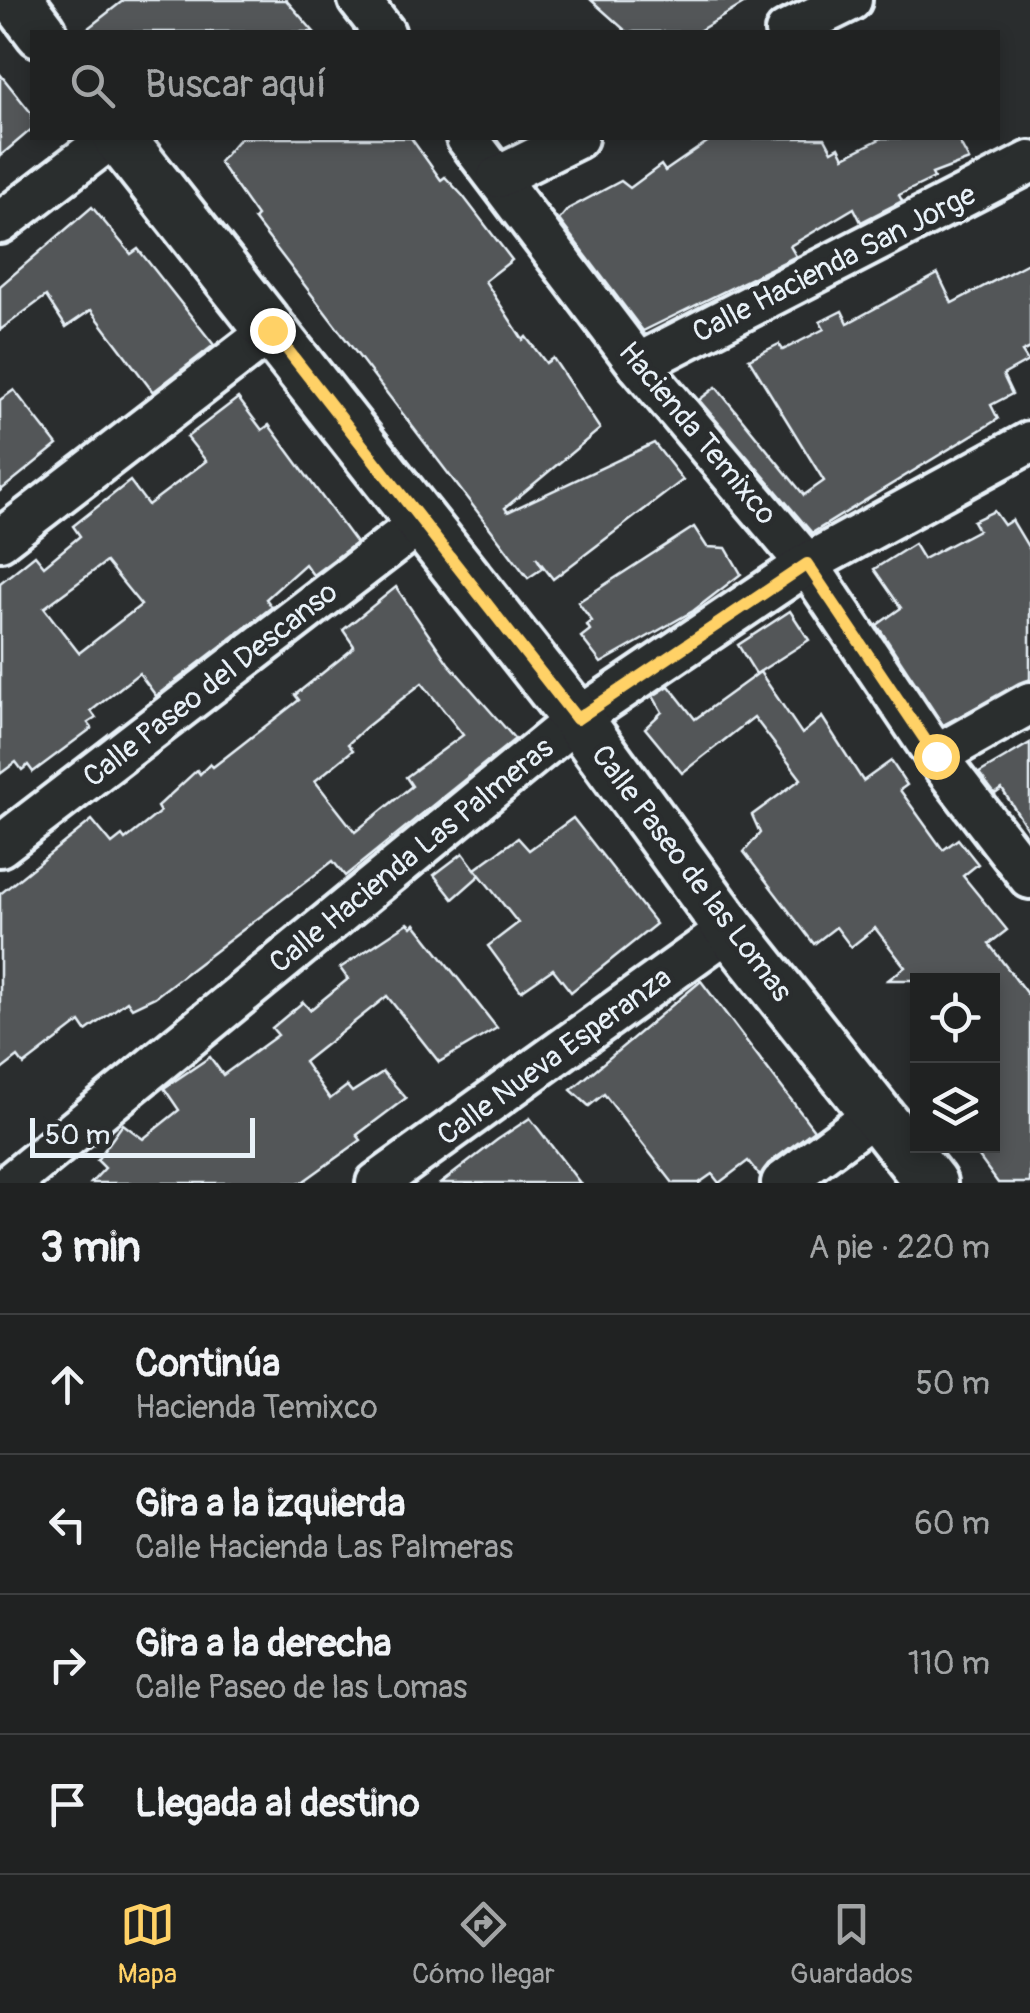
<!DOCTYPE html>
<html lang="es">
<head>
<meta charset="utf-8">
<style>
	:root { --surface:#202222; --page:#2d2f2f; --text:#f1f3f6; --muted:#a2a4a5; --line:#3d3f40; --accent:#ffd166 }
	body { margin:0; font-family:Pangolin,sans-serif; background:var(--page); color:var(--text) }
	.controls { position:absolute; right:30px; bottom:30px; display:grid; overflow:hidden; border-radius:0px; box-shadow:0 5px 15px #0003 }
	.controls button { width:90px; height:90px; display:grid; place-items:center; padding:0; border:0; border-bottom:2px solid var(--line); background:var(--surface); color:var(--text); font:50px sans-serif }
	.scale { position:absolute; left:30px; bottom:25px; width:225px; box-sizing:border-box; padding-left:10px; border:5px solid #e8f1f8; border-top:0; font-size:28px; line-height:35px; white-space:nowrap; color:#e8f1f8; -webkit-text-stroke:8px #2a2d2e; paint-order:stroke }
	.stop { position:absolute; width:30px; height:30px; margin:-22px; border:8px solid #ffd166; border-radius:50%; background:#fff }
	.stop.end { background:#ffd166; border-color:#fff; box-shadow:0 2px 10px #0008 }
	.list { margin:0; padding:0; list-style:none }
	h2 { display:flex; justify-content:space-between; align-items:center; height:130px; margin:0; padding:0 40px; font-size:42px }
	h2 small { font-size:32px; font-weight:400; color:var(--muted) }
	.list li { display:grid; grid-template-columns:65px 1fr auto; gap:30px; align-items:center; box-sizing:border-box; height:140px; padding:0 40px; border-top:2px solid var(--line) }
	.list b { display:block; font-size:38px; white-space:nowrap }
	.list p { margin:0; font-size:32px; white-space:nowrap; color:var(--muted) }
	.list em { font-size:32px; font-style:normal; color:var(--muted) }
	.icon { flex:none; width:55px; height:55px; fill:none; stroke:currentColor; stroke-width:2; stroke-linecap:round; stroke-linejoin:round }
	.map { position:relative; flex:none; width:1030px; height:1183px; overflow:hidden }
	.search { position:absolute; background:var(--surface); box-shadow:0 5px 15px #0003; left:30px; right:30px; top:30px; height:110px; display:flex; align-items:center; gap:25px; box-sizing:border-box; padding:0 35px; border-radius:0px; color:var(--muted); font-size:38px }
	.sheet { height:690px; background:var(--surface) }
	nav { display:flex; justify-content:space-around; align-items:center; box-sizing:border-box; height:140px; border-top:2px solid var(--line); background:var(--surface); font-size:28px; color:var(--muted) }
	nav a { display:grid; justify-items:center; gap:5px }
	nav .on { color:var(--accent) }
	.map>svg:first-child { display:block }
</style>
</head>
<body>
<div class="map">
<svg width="1030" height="1183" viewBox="0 0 1030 1183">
	<rect width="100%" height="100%" fill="#2a2d2e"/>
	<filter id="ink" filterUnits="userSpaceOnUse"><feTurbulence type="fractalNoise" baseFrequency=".01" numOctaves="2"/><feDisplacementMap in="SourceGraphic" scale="20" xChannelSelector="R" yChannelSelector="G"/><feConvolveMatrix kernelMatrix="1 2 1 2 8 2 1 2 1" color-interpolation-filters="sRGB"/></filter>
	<g filter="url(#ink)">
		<g fill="#535759" stroke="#e8f1f8" stroke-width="2.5" fill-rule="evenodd">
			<polygon points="124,0 286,0 314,32 83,32"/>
			<polygon points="591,0 750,0 697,32 627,32"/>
			<polygon points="0,74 32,114 32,129 0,156"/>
			<polygon points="240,138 411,138 441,180 445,177 463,196 512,260 485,281 523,340 526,337 546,363 553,358 600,429 505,508 508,512 654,443 683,480 553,579 536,557 543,568 528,578 254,219 257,216 219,162"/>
			<polygon points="713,138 825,138 832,151 839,147 844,157 882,138 957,138 969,160 932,174 934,178 899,195 902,201 861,222 854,208 790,246 796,256 643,331 559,220 568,209 621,181 630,188 661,165 665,171"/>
			<polygon points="92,207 131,254 138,249 214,345 153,392 91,310 66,327 46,296 0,330 0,286"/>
			<polygon points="1030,262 1030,348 1022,352 1028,361 1003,375 1012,394 991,405 998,419 812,533 699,400 716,387 804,495 824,481 749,359 779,344 783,350 824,329 820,322 842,311 848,323 938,274 952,303"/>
			<polygon points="14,390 57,445 0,491 0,400"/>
			<path d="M 238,398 L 262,430 L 269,425 L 356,543 L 313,575 L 305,564 L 266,599 L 272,607 L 156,696 L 139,673 L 91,711 L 96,718 L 88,723 L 92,728 L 33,772 L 28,765 L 22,770 L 16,762 L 0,774 L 0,583 L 35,555 L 44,566 L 80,536 L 73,526 L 130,481 L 148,505 L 206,461 L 187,437 ZM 106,562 L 141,605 L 79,653 L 44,608 Z"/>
			<polygon points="994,511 1004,525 1012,520 1030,550 1030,679 943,725 877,625 901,608 874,569 914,544 923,559 978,530 973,521"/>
			<polygon points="694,527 707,547 726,548 741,574 693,611 601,663 581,637 590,630 587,625 592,621 578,602"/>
			<path d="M 396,587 L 448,663 L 515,739 L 345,876 L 333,861 L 155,997 L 132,1008 L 127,1001 L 86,1031 L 80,1022 L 24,1065 L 18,1057 L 0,1071 L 0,894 L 92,820 L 112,844 L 122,836 L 125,840 L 160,812 L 157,807 L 197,770 L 200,774 L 210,764 L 213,767 L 299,700 L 295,695 L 350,651 L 354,646 L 343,630 ZM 422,683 L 463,735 L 406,777 L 412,786 L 355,832 L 315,781 L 353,750 L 348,744 L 365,728 Z"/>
			<polygon points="790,611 809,640 756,674 738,645"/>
			<polygon points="760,672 802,734 822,717 863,781 891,761 907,785 900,790 943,850 958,839 978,864 963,876 1007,930 989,944 1030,998 1030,1183 998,1183 979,1157 992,1148 992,980 888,980 905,967 875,928 851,947 836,927 814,944 744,852 760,833 752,815 801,779 754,717 682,773 645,728 662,712 653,696 669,686 695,719"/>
			<polygon points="1030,743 1030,833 1002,789 995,794 979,773"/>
			<polygon points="573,818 656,924 571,992 553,969 521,991 488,946 518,923 476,870 480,875 453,899 434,875 463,853 475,869 518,838 529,850"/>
			<polygon points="408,923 412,927 415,924 497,1028 439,1062 387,996 304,1062 330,1099 347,1086 352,1092 383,1072 406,1098 357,1135 361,1140 301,1183 91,1183 105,1168 97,1160 123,1124 143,1139 179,1110 164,1088 210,1057 223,1075 278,1035 272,1028 303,1002 310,1010 348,979 340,968"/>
			<polygon points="701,981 814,1130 768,1164 760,1176 748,1161 719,1183 712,1174 699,1183 673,1183 604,1094 589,1106 571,1090"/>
			<polygon points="530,1118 580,1183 441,1183 497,1140"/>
		</g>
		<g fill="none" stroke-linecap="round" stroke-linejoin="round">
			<defs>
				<g id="minor">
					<polyline points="359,0 384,32"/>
					<polyline points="786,32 851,0"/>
					<polyline points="467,138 638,364 807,564 936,756 1030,878"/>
					<polyline points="498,177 577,138"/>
					<polyline points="0,223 111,138"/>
					<polyline points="638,364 1030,162"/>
					<polyline points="0,540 272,330"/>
					<polyline points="936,756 1030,703"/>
					<polyline points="0,846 420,523"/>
					<polyline points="11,1183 577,719 807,564 1030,442"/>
					<polyline points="377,1183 730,929"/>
					<polyline points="782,1183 876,1113"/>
				</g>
				<g id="major">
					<polyline points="17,0 41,32"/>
					<polyline points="119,138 577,719 730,929 931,1183"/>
				</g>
			</defs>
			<use href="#minor" stroke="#e8f1f8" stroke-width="48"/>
			<use href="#major" stroke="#e8f1f8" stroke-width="58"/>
			<use href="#minor" stroke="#2a2d2e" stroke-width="40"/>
			<use href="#major" stroke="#2a2d2e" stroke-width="50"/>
		</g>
	</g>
	<g fill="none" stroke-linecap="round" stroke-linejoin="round" filter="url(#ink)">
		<polyline stroke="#ffd166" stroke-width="12" points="272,330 577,719 807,564 936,756"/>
	</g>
	<g text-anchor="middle" stroke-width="9" stroke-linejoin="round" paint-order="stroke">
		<g font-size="30" fill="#e8f1f8" stroke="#2a2d2e">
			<text transform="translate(834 263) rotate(-27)" y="10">Calle Hacienda San Jorge</text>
			<text transform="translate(698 433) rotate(50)" y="10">Hacienda Temixco</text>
			<text transform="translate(210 684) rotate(-38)" y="10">Calle Paseo del Descanso</text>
			<text transform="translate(411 855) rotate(-39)" y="10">Calle Hacienda Las Palmeras</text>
			<text transform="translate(692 873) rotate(53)" y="10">Calle Paseo de las Lomas</text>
			<text transform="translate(554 1056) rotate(-36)" y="10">Calle Nueva Esperanza</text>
		</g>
	</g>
</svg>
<div class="controls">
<button><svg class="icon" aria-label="locate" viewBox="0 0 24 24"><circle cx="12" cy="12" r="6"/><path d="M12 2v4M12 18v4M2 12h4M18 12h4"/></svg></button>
<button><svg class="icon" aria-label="layers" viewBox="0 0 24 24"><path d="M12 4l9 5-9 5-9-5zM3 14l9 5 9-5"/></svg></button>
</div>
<div class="scale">50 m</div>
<div class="stop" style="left:936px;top:756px"></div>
<div class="stop end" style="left:272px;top:330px"></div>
<div class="search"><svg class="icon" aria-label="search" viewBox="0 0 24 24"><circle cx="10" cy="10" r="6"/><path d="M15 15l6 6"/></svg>Buscar aquí</div>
</div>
<section class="sheet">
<h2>3 min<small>A pie · 220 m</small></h2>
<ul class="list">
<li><svg class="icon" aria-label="ahead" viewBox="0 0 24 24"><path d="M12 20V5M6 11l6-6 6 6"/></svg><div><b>Continúa</b><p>Hacienda Temixco</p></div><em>50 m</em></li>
<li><svg class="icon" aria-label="left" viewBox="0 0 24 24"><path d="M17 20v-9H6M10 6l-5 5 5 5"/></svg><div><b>Gira a la izquierda</b><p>Calle Hacienda Las Palmeras</p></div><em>60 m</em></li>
<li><svg class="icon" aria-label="right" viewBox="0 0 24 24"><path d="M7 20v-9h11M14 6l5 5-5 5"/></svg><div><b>Gira a la derecha</b><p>Calle Paseo de las Lomas</p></div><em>110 m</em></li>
<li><svg class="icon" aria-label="arrive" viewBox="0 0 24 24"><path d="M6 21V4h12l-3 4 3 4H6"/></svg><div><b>Llegada al destino</b></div></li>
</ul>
</section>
<nav>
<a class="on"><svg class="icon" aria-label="map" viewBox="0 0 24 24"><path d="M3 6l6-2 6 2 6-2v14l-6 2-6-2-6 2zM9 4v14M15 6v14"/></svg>Mapa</a>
<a><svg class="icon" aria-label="directions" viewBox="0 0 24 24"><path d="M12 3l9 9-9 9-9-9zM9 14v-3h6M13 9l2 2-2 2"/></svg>Cómo llegar</a>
<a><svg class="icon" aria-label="saved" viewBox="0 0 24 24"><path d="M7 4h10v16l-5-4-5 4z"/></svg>Guardados</a>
</nav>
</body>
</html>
